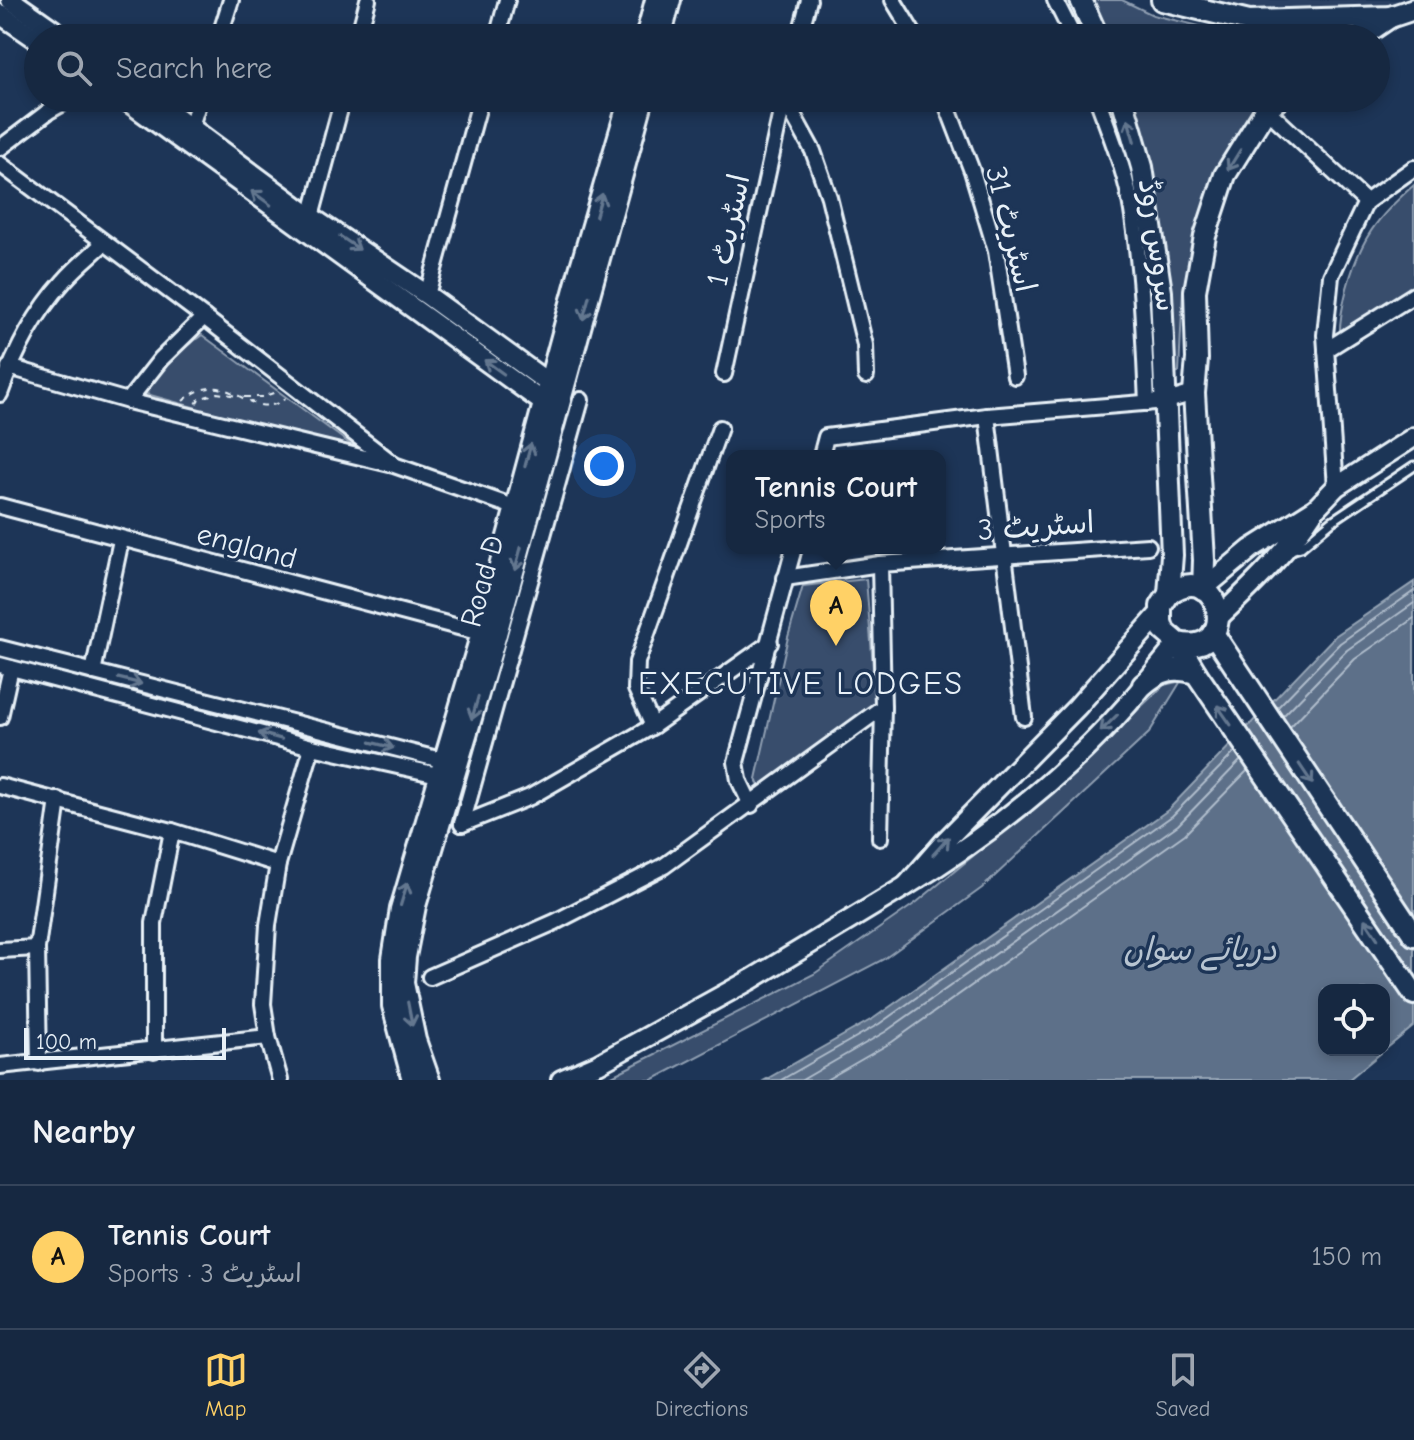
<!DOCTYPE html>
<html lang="en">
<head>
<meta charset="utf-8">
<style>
	:root { --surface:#162841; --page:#23344c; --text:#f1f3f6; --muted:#9ea6b1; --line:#35445a; --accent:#ffd166 }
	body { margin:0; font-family:"Comic Neue","Playpen Sans Arabic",sans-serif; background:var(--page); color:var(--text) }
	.controls { position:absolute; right:24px; bottom:24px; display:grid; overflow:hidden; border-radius:16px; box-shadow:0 4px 12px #0003 }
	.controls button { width:72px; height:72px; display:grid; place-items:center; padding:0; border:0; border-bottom:2px solid var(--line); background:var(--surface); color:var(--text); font:40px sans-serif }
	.scale { position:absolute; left:24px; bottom:20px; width:202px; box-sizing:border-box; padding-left:8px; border:4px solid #e8f1f8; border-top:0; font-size:22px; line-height:28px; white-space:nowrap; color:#e8f1f8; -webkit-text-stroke:6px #1d3557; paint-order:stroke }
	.you { position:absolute; left:604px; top:466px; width:28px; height:28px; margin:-20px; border:6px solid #fff; border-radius:50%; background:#1a73e8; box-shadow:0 0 0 12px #1a73e833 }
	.badge { display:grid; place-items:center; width:52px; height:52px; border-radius:50%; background:var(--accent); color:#111; font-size:26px; font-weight:700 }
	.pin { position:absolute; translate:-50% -66px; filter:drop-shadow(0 2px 4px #0008) }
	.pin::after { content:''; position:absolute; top:42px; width:28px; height:24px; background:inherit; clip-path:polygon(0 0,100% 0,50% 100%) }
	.popup { position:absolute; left:726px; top:450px; width:220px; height:104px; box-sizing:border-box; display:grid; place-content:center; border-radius:16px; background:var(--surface); filter:drop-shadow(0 2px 6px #0005); font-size:26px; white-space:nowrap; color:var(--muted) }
	.popup b { font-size:30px; color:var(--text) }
	.popup::after { content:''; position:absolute; left:50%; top:100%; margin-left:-16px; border:16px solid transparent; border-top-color:var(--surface) }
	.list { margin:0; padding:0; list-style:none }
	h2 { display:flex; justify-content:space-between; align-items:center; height:104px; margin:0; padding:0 32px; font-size:34px }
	h2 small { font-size:26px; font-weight:400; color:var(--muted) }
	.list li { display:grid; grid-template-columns:52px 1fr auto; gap:24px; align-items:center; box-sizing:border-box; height:144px; padding:0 32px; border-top:2px solid var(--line) }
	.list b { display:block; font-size:30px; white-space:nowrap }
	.list p { margin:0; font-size:26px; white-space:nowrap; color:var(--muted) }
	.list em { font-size:26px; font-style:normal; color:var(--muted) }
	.icon { flex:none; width:44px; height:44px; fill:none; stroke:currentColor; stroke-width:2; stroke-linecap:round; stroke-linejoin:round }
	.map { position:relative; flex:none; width:1414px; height:1080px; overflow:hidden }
	.search { position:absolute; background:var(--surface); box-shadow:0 4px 12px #0003; left:24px; right:24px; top:24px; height:88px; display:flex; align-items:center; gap:20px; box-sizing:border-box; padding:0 28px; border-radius:44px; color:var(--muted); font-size:30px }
	.sheet { height:248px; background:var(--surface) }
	nav { display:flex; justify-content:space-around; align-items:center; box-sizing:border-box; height:112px; border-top:2px solid var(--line); background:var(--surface); font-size:22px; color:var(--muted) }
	nav a { display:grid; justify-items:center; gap:4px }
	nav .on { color:var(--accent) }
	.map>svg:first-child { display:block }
</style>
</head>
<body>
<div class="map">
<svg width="1414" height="1080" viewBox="0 0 1414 1080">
	<rect width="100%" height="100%" fill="#1d3557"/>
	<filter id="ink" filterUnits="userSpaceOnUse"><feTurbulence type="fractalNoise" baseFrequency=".0125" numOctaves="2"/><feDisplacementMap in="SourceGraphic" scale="16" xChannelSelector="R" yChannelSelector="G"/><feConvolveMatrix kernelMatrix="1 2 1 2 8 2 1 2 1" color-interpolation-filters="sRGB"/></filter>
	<g filter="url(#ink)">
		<polygon fill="#2a4162" points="1215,0 1407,0 1393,5 1311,11 1237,7"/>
		<g fill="#374d6c" stroke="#909fb2" stroke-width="2">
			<polygon points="1089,0 1122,0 1153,15 1250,38 1106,38"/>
			<polygon points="1131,98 1273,98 1250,124 1206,197 1183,290 1179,372 1170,373"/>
			<path d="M 1414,185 L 1414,291 L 1340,338 C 1339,321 1343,305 1347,288 C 1360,240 1376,218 1414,185 Z"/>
			<polygon points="202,335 365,455 143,393 172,357"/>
			<polygon points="866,579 876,705 761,791 756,779 788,637 803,586"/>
			<polygon points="1181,681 1149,733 982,888 884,959 652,1080 604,1080 814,974 917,902 1057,787 1164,685"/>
		</g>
		<path fill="#5d7089" stroke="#95a4b5" stroke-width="2" fill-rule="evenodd" d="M 1414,582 L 1414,1026 L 1348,1080 L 765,1080 L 874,1018 L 1168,810 L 1335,636 ZM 1324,990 L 1384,990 L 1384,1050 L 1324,1050 Z"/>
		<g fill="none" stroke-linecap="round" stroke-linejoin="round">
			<g stroke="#b0bdcc" stroke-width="2">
				<polyline points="1277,708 1340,643 1414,591"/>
				<polyline points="1283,716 1347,650 1414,603"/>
				<polyline points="1290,727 1355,659 1414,618"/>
				<polyline points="781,1080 879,1024 1172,816 1235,752"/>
				<polyline points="802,1080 885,1032 1178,825 1241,760"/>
				<polyline points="826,1080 892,1042 1185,834 1248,770"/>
			</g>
			<defs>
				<polyline id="service" points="1291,550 1301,547 1332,521 1414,466"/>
				<g id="minor">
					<polyline points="893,0 916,38"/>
					<polyline points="1055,0 1074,38"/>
					<polyline points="219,38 231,0"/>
					<polyline points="358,38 368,0"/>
					<polyline points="497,38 507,0"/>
					<polyline points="799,38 809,0"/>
					<polyline points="784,98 813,151 829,197 865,345 866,376"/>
					<polyline points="944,98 972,171 996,251 1015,376"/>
					<path d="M 1097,98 C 1110,134 1126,172 1132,211 C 1142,274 1144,339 1147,403"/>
					<polyline points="1266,109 1366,202"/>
					<polyline points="191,126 200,98"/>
					<polyline points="0,148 49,111 72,98"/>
					<polyline points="0,164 204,317 391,462"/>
					<polyline points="311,217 343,98"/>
					<polyline points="427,295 481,98"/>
					<polyline points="1326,350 1414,295"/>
					<polyline points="9,367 128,401 394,465 514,507"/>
					<polyline points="724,374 784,98"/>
					<path d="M 0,394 C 14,354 35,313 64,281 C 76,267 91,255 104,243"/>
					<polyline points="128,401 161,359 204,317"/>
					<polyline points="987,416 1024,717"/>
					<polyline points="821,456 826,437 987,416 1167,401 1194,393"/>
					<polyline points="1336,487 1325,335 1331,276 1366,202 1414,168"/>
					<polyline points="0,506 481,633"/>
					<polyline points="785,578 880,564 1148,546"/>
					<polyline points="0,648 453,763"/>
					<polyline points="0,665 312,747 447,777"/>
					<polyline points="93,672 121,540"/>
					<polyline points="0,717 11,668"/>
					<polyline points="653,726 636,689 637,662 720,428"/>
					<polyline points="0,786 172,831 278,864"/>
					<polyline points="751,805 739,780 736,762 794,548"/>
					<polyline points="462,824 581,400"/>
					<polyline points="462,824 530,797 653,726 770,643"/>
					<polyline points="880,838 883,707 880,564"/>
					<polyline points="0,950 37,948"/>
					<polyline points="430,977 555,922 664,866 883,707"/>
					<polyline points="154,1051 154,923 172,831"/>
					<polyline points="39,1063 37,948 58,800"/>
					<polyline points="0,1066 268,1037"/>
					<polyline points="280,1080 268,1037 263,1004 268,925 278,864 312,747"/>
				</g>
				<g id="tertiary">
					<polyline points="11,0 65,38"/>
					<polyline points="0,14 38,40"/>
					<polyline points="645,38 655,0"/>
					<polyline points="661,38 671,0"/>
					<polyline points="123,98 552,409"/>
					<polyline points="151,98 311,217 427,295 558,390"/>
					<polyline points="1316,508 1336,487 1414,437"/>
					<path d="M 1203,589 L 1251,549 L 1316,508 C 1289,550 1255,583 1219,617"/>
					<path d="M 1160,613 L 1077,707 L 947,839 L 906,886 C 987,837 1065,776 1128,704 C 1145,684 1161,663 1178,643"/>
					<polyline points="412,1080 392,1006 392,959 400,909 481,633 579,270 629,98"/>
					<polyline points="430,1080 416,1040 404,983 406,957 416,906 497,634 644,98"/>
					<polyline points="561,1080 598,1064 752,979 906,886"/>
				</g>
				<g id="secondary">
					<polyline points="1081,0 1098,38"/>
					<polyline points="1162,0 1249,21 1390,17 1414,9"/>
					<polyline points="1359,38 1390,17"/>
					<polyline points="1122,98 1142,167 1161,292 1172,555 1169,594"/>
					<polyline points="1203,589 1204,560 1194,393 1197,359 1195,291 1205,236 1225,175 1266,109 1280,98"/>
					<polyline points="1213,633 1414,935"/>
					<path d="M 1178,643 C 1243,658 1220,555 1169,594 L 1161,606 L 1161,622 L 1164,631 L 1178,643 L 1196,673 L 1414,994"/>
					<path d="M 1143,685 C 1160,670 1174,666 1196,673"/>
				</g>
			</defs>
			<use href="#service" stroke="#e8f1f8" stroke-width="13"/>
			<use href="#minor" stroke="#e8f1f8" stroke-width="20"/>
			<use href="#tertiary" stroke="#e8f1f8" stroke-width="24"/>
			<use href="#secondary" stroke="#e8f1f8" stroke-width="26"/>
			<g stroke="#e8f1f8" stroke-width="2" stroke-dasharray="6 6" stroke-linecap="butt">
				<polyline points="244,397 262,397 276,392"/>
				<path d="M 183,401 C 230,361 248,427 286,398"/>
				<polyline points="196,404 199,399 217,393 238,396"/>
			</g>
			<use href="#service" stroke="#1d3557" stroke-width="7"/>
			<use href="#minor" stroke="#1d3557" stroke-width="14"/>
			<use href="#tertiary" stroke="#1d3557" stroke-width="18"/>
			<use href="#secondary" stroke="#1d3557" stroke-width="20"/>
		</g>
		<defs><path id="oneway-shaft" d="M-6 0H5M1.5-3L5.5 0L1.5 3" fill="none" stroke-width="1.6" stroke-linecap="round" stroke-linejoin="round" transform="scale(2)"/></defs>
		<g stroke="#64778f">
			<use href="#oneway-shaft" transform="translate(1131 130) rotate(-106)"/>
			<use href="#oneway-shaft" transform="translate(1234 160) rotate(122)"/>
			<use href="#oneway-shaft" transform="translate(261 198) rotate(-144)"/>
			<use href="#oneway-shaft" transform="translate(599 205) rotate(-74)"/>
			<use href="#oneway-shaft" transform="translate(350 243) rotate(34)"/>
			<use href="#oneway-shaft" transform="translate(586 308) rotate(105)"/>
			<use href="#oneway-shaft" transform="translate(494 367) rotate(-144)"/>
			<use href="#oneway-shaft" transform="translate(528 455) rotate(-75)"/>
			<use href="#oneway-shaft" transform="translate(518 559) rotate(105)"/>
			<use href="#oneway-shaft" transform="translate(130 681) rotate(14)"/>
			<use href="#oneway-shaft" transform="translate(475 708) rotate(106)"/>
			<use href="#oneway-shaft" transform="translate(1224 715) rotate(-125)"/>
			<use href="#oneway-shaft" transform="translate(1109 723) rotate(135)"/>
			<use href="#oneway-shaft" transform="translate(270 736) rotate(-165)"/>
			<use href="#oneway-shaft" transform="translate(382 745) rotate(14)"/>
			<use href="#oneway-shaft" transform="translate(1306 774) rotate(56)"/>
			<use href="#oneway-shaft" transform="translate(941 846) rotate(-48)"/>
			<use href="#oneway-shaft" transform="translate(404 894) rotate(-73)"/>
			<use href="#oneway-shaft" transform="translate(1371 929) rotate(-124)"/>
			<use href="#oneway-shaft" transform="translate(410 1014) rotate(79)"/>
		</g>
	</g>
	<g text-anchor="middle" stroke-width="7" stroke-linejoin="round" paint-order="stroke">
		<g font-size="30" fill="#e8f1f8" stroke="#1d3557">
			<text transform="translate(1011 229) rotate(76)" y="10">اسٹریٹ 31</text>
			<text transform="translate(728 230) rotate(-78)" y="10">اسٹریٹ 1</text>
			<text transform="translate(1158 245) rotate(82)" y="10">سروس روڈ</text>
			<text transform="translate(1036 526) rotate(-4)" y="10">اسٹریٹ 3</text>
			<text transform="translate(247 546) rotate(15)" y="10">england</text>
			<text transform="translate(482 581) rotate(-75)" y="10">Road D</text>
		</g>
		<g font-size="32" letter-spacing="2" fill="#e8f1f8" stroke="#1d3557">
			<text x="801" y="694">EXECUTIVE LODGES</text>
		</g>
		<g font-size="32" font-style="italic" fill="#b7c4d1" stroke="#1d3557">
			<text x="1200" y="960">دریائے سواں</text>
		</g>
	</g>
</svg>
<div class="controls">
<button><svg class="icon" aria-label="locate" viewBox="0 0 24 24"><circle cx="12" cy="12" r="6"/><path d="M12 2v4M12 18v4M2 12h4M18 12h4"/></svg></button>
</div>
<div class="scale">100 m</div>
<div class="you"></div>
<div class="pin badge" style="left:836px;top:646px">A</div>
<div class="popup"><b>Tennis Court</b>Sports</div>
<div class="search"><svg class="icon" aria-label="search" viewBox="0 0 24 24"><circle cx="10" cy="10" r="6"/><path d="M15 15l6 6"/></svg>Search here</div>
</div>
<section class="sheet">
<h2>Nearby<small></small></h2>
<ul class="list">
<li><span class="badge">A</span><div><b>Tennis Court</b><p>Sports · اسٹریٹ 3</p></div><em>150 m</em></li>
</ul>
</section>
<nav>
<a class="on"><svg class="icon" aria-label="map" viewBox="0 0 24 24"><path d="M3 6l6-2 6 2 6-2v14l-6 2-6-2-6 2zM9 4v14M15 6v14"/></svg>Map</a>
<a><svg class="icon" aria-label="directions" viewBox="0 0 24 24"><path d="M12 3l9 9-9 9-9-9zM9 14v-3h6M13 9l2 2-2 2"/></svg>Directions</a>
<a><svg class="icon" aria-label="saved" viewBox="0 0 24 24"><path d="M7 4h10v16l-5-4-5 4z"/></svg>Saved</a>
</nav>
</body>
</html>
